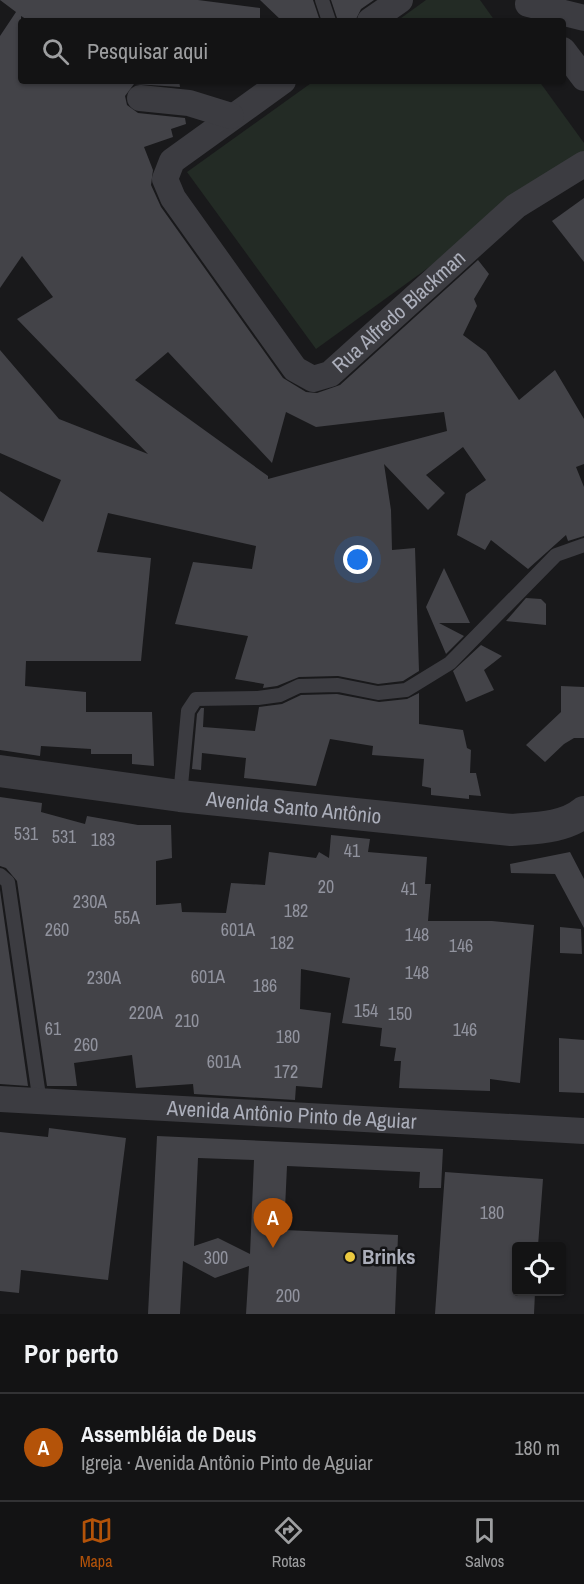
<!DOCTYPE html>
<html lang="pt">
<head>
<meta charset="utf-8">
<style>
	:root { --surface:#131314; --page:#202022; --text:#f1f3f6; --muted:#9d9ea0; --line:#323234; --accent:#b45309 }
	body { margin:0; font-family:"Archivo Narrow",sans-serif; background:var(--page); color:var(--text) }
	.controls { position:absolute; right:18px; bottom:18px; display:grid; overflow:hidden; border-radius:6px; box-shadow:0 2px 4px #0004 }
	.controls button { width:54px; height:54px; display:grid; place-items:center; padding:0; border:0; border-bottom:2px solid var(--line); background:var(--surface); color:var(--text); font:30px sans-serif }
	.you { position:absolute; left:358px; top:560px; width:21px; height:21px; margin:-15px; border:4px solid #fff; border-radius:50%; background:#1a73e8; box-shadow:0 0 0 9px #1a73e833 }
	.badge { display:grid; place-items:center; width:39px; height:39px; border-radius:50%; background:var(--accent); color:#fff; font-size:20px; font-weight:700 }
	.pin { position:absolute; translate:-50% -50px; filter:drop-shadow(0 2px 3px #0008) }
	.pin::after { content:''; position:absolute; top:32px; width:21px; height:18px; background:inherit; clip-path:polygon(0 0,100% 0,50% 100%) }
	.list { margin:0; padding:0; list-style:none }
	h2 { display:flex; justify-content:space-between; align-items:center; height:78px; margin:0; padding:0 24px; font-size:26px }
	h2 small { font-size:20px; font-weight:400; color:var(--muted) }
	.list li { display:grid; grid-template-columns:39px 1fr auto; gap:18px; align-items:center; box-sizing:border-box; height:108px; padding:0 24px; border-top:2px solid var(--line) }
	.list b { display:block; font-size:22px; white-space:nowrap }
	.list p { margin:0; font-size:20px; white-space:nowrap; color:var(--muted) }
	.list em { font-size:20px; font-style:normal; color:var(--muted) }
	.icon { flex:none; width:33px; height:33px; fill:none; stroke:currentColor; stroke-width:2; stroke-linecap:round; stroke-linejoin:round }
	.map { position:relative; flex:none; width:584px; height:1314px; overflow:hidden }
	.search { position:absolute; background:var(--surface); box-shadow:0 2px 4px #0004; left:18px; right:18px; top:18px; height:66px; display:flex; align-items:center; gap:15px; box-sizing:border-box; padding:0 21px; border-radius:6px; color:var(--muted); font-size:22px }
	.sheet { height:186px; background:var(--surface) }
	nav { display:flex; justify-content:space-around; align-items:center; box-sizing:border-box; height:84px; border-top:2px solid var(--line); background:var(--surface); font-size:16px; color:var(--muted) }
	nav a { display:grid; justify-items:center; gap:3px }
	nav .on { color:var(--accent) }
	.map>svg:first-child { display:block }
</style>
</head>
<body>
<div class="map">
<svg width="584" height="1314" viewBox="0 0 584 1314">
	<rect width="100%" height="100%" fill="#19191b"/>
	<g fill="#232b25">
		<polygon points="426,0 480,0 495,21 397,21"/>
		<polygon points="314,81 539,81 584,143 584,155 316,349 187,172"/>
	</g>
	<g fill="#434348" fill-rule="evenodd">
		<path d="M 0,0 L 198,0 L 260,8 L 260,21 L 29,21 L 21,16 L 21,81 L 179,81 L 180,87 L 134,84 L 125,96 L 127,105 L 138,113 L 185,118 L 186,124 L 171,129 L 173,137 L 144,147 L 153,170 L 151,185 L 161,207 L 283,378 L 306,392 L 317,393 L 340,385 L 478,260 L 489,274 L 474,299 L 477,306 L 463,335 L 486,352 L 519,400 L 555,370 L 584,419 L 584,464 L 576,467 L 584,487 L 584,536 L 568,541 L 566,535 L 528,569 L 491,540 L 485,550 L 457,535 L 466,494 L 486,480 L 463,447 L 426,475 L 445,493 L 428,510 L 384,464 L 391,510 L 392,550 L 415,548 L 419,671 L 403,681 L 378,684 L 338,676 L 299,677 L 277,686 L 263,688 L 264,684 L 235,679 L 248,636 L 175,624 L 193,562 L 252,569 L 256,546 L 108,513 L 97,552 L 151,558 L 141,661 L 26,661 L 25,686 L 86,692 L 86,712 L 152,712 L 154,766 L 132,764 L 132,754 L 91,754 L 91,749 L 41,746 L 40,756 L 0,750 L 0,491 L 43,522 L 61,480 L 0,453 L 0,350 L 59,419 L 148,454 L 17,319 L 53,297 L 22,256 L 0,288 L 0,36 L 16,12 ZM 168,352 L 272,463 L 286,412 L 316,427 L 444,412 L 447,431 L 268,479 L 268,476 L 135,380 Z"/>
		<polygon points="260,0 313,0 320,21 282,21"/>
		<polygon points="331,0 374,0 361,9 355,21 338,21"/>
		<polygon points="584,198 584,262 552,221"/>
		<polygon points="444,568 470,623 439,623 464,636 446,654 426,607"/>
		<polygon points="526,598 541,599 546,604 546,625 506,621"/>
		<polygon points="481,645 502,656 484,670 494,690 466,702 453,671"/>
		<polygon points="561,686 584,687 584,738 574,738 564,744 545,762 526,745 561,712"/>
		<polygon points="419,693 419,724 463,730 467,748 471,750 470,773 476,773 481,796 469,795 469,799 431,795 431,788 422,786 424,759 372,755 373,746 330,739 316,786 244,778 246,758 202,753 201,770 192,769 197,714 201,708 204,708 203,727 255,731 259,707 282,704 301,695 337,694 379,702 407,699"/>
		<polygon points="0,797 42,803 41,812 85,824 87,816 138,825 171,825 172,858 156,861 156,905 181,903 182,912 226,913 231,883 265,885 269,852 316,858 319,852 329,858 331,835 370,839 368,852 427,857 425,884 431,884 428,921 492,921 534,925 520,1083 490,1079 490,1091 399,1088 401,1061 394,1061 396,1048 380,1046 382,1028 342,1023 350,978 301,969 300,1009 331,1013 322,1088 296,1086 295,1100 194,1094 193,1084 136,1088 132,1055 74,1063 77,1086 47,1086 17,881 6,868 0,866"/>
		<polygon points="570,852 584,879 584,928 555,874 511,873 510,864"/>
		<polygon points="0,890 28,1086 0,1084"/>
		<polygon points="560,927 581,929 582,954 560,953"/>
		<polygon points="559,1038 584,1040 584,1093 559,1092"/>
		<polygon points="49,1128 126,1138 108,1280 21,1270 19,1293 0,1291 0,1132 48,1137"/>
		<path d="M 157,1136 L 443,1149 L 441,1188 L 419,1188 L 420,1172 L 287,1166 L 284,1230 L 398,1235 L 395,1314 L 246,1314 L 249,1266 L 215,1278 L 183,1261 L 180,1314 L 148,1314 ZM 198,1158 L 254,1160 L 250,1254 L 218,1238 L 194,1246 Z"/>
		<polygon points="445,1172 543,1179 538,1246 516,1246 516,1292 535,1292 534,1314 435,1314"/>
	</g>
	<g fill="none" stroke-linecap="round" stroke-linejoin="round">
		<g stroke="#3c3c41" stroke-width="14">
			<polyline points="322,0 329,21"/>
			<polyline points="180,796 188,711 196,699 258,698 280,695 299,686 338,685 378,693 406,690 450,663 556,555 584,545"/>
			<polyline points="0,875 8,882 40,1103"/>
		</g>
		<g stroke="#3c3c41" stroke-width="26">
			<polyline points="528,4 584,18"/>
			<polyline points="370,21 400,0"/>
			<polyline points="563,50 584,78"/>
			<path id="s1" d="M 283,81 L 172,161 L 165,179 L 173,198 L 295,369 L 313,379 L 330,374 L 516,206 L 584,164"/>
			<polyline points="140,98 189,103 231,116"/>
			<path id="s2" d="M 0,1099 L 584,1131"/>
		</g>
		<path stroke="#3c3c41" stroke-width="32" id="s3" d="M 0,771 L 180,796 L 511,830 C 535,828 565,828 584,812"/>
	</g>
	<circle fill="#ebc940" stroke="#141416" stroke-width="2" cx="350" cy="1257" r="6"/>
	<g text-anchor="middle" stroke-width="5" stroke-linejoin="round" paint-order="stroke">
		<g font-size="18" fill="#91939e">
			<text x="26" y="840">531</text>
			<text x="64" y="843">531</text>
			<text x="103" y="846">183</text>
			<text x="352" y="857">41</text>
			<text x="326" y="893">20</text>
			<text x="409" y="895">41</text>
			<text x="90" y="908">230A</text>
			<text x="296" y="917">182</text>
			<text x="127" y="924">55A</text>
			<text x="57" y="936">260</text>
			<text x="238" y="936">601A</text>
			<text x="417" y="941">148</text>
			<text x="282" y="949">182</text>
			<text x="461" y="952">146</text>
			<text x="417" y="979">148</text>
			<text x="208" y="983">601A</text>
			<text x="104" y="984">230A</text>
			<text x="265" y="992">186</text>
			<text x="366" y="1017">154</text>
			<text x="146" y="1019">220A</text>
			<text x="400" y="1020">150</text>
			<text x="187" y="1027">210</text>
			<text x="53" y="1035">61</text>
			<text x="465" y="1036">146</text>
			<text x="288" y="1043">180</text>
			<text x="86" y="1051">260</text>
			<text x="224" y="1068">601A</text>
			<text x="286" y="1078">172</text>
			<text x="492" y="1219">180</text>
			<text x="216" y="1264">300</text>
			<text x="288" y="1302">200</text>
		</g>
		<g font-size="21" fill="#abaeba" stroke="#141416">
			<text dy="7" stroke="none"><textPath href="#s1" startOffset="518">Rua Alfredo Blackman</textPath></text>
			<text dy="7" stroke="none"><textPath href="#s3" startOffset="296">Avenida Santo Antônio</textPath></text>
			<text dy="7" stroke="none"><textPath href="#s2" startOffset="292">Avenida Antônio Pinto de Aguiar</textPath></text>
		</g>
		<g font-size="21" font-weight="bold" fill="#abaeba" stroke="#141416" text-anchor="start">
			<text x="362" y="1264">Brinks</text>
		</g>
	</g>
</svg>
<div class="controls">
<button><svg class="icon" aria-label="locate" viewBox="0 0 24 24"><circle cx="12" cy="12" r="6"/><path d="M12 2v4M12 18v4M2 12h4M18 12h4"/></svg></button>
</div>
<div class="you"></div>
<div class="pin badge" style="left:273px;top:1248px">A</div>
<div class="search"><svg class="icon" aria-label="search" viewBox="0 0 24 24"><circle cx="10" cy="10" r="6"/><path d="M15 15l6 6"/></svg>Pesquisar aqui</div>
</div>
<section class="sheet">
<h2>Por perto<small></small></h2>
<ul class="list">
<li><span class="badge">A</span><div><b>Assembléia de Deus</b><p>Igreja · Avenida Antônio Pinto de Aguiar</p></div><em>180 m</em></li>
</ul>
</section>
<nav>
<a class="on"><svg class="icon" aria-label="map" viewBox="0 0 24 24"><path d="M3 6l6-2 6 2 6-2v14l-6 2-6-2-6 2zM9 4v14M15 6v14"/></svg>Mapa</a>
<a><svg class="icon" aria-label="directions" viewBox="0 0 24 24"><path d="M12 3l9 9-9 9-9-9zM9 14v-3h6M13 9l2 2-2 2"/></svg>Rotas</a>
<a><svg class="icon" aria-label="saved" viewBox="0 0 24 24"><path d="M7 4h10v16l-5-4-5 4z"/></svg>Salvos</a>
</nav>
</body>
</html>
